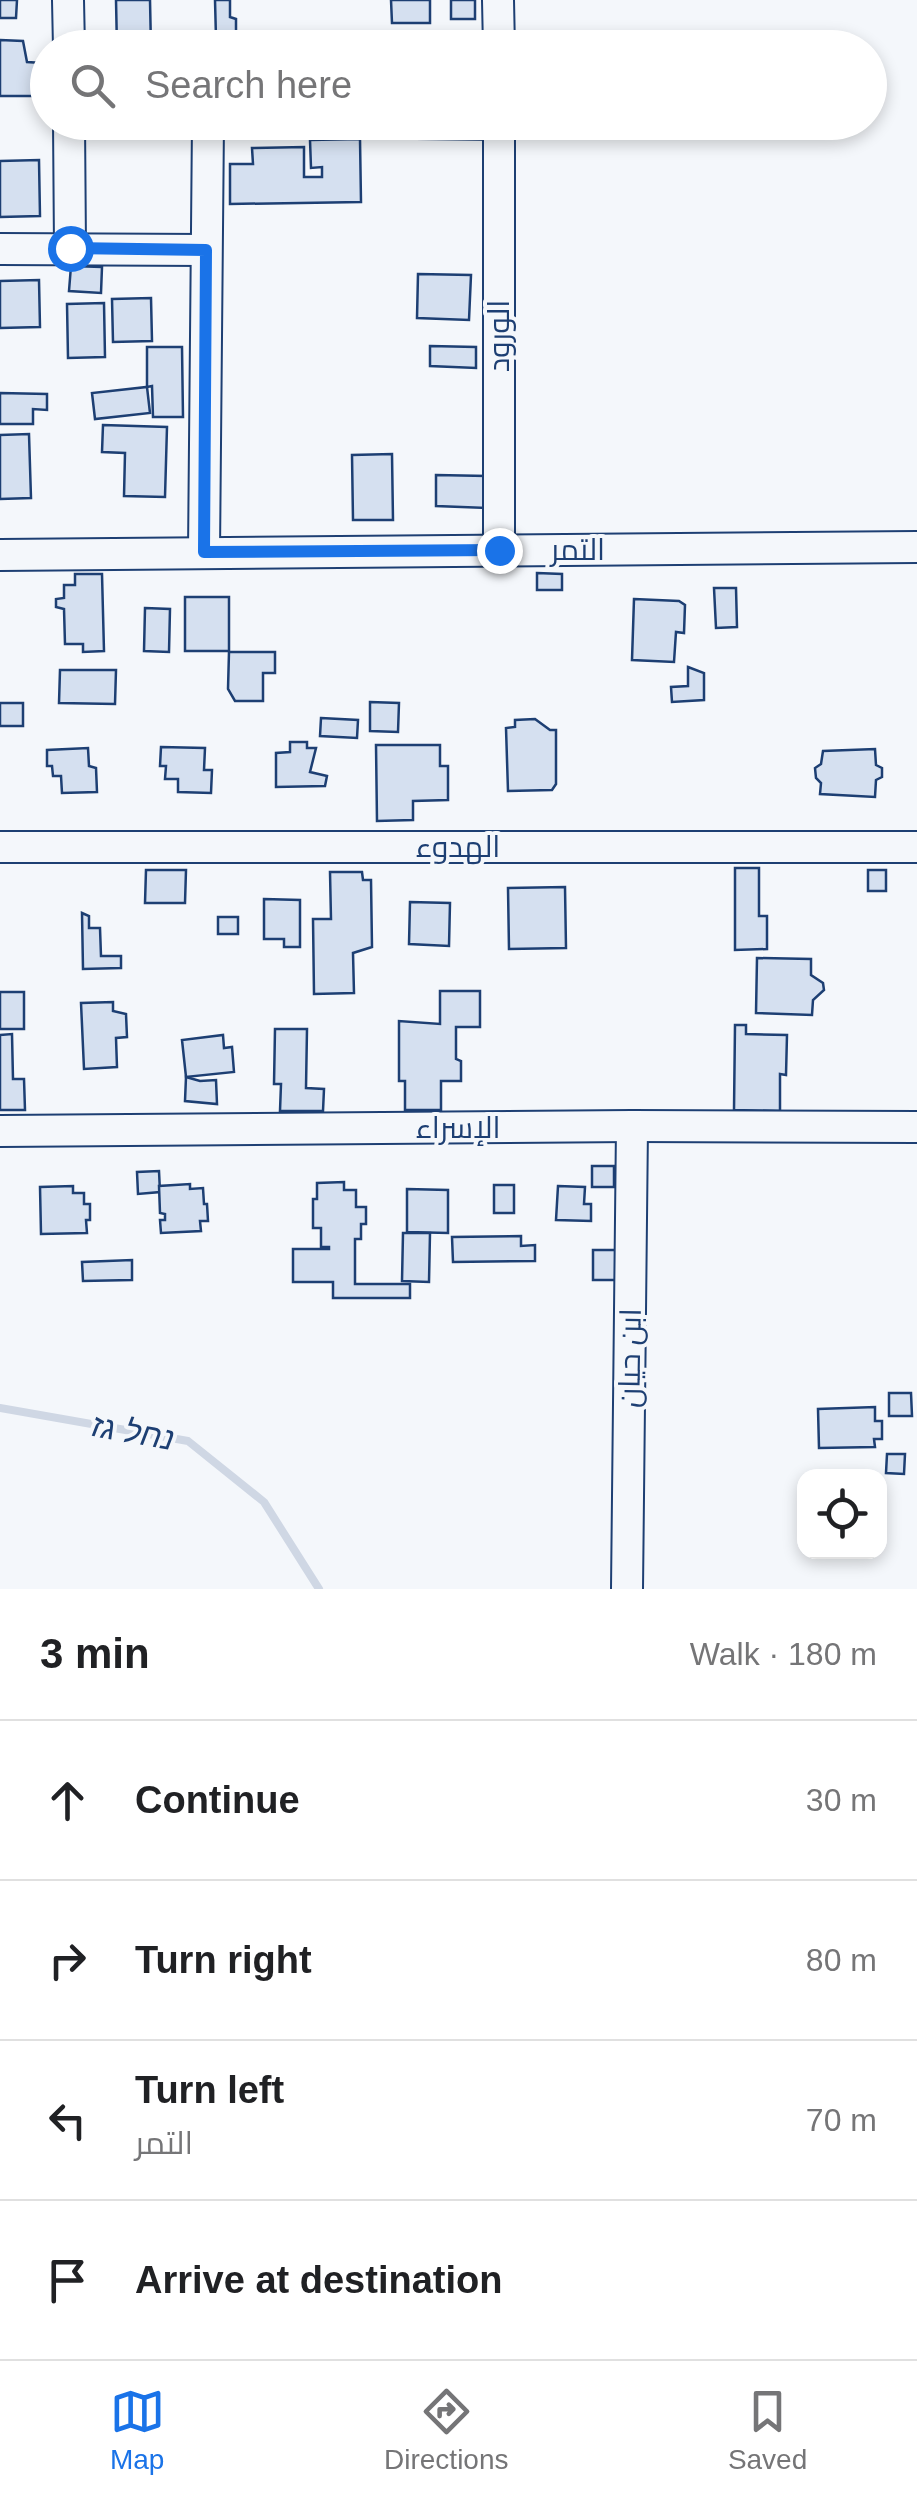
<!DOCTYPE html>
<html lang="en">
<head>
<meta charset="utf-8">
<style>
	:root { --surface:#fff; --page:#f6f6f6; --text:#202124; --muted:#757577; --line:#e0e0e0; --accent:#1a73e8 }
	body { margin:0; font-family:Arial,Cairo,Heebo,sans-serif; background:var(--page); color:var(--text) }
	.controls { position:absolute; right:30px; bottom:30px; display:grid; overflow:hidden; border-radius:20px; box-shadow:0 5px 15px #0003 }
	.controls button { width:90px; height:90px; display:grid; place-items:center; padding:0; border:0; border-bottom:2px solid var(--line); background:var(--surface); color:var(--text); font:50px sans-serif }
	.stop { position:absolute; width:30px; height:30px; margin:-22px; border:8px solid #1a73e8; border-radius:50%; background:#fff }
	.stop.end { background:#1a73e8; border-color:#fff; box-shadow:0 2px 10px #0008 }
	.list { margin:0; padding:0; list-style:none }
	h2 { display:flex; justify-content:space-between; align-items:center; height:130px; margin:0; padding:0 40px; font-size:42px }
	h2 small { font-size:32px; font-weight:400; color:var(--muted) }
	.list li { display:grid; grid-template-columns:65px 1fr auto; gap:30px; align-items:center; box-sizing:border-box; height:160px; padding:0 40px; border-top:2px solid var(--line) }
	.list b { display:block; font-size:38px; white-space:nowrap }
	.list p { margin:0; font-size:32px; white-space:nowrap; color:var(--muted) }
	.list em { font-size:32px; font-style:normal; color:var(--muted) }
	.icon { flex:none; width:55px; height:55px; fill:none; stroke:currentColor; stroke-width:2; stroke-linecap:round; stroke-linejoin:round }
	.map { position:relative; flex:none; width:917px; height:1589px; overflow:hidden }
	.search { position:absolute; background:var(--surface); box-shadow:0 5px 15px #0003; left:30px; right:30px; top:30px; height:110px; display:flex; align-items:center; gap:25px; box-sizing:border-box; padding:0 35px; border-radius:55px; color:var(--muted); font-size:38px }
	.sheet { height:770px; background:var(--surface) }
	nav { display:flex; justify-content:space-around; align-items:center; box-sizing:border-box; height:140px; border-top:2px solid var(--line); background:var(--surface); font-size:28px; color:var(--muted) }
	nav a { display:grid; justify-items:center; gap:5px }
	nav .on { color:var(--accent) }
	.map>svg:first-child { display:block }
</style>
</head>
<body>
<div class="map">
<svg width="917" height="1589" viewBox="0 0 917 1589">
	<rect width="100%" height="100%" fill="#f4f7fb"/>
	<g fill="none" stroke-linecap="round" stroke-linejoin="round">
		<polyline stroke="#cfd7e4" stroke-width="8" points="0,1408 188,1441 264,1502 319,1589"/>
	</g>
	<g fill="#d5e0f0" stroke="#1d3f73" stroke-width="2.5">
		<polygon points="0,0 17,0 16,18 0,18"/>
		<polygon points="116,0 150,0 151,48 117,48"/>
		<polygon points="215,0 230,0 230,17 236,19 236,37 216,38"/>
		<polygon points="391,0 430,0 430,23 392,23"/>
		<rect x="451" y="0" width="24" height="19"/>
		<rect x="240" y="36" width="24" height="12"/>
		<polygon points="0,40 23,41 27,62 42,63 42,96 0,96"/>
		<polygon points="360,139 361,202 230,204 230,164 253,164 252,148 304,147 304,177 322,177 322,167 311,168 310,140"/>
		<polygon points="39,160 40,216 0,217 0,161"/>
		<polygon points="71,266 102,267 101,293 69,291"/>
		<polygon points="418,274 471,275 469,320 417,318"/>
		<polygon points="39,280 40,327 0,328 0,281"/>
		<polygon points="151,298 152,341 113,342 112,299"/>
		<polygon points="104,303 105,357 68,358 67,304"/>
		<polygon points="430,346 476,347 476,368 430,366"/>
		<polygon points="147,347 182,347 183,417 153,417 152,386 147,387"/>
		<polygon points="147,387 150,413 95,419 92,393"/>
		<polygon points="0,393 47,394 47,410 33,409 33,424 0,424"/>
		<polygon points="103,425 167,427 165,497 124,496 125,453 102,452"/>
		<polygon points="29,434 31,498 0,499 0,435"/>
		<polygon points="392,454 393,520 353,520 352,455"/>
		<polygon points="436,475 487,476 487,508 436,506"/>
		<polygon points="537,573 562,574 562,590 537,590"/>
		<polygon points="75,574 102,574 104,651 83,652 83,644 65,644 64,609 56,607 56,599 64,598 64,585 75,585"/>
		<polygon points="714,588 736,588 737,627 716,628"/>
		<rect x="185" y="597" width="44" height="54"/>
		<polygon points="634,599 679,601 685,605 684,633 676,632 674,662 632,660"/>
		<polygon points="145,608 170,609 169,652 144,651"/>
		<polygon points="229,652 275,652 275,673 263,673 263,701 235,701 228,689"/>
		<polygon points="688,667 704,673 704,700 672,702 671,687 688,686"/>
		<polygon points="60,670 116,670 115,704 59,703"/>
		<polygon points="370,702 399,703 398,732 370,731"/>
		<rect x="0" y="703" width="23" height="23"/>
		<polygon points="321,718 358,720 357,738 320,736"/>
		<polygon points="535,719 550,730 556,730 556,784 552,790 508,791 506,728 515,727 515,720"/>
		<polygon points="290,742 307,742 307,748 316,748 310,772 327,776 325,786 276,787 276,753 290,752"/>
		<polygon points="376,745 440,745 440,766 448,766 448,800 413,801 413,820 377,821"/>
		<polygon points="161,747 205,748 204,770 212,770 211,793 178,792 178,779 165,779 166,766 160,766"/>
		<polygon points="88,748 89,766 96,768 97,792 62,793 61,776 53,776 52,766 47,766 47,750"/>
		<polygon points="875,749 876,765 882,768 882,777 876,780 875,797 820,794 821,783 816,778 815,768 821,764 823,751"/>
		<polygon points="735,868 759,868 759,916 767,916 767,949 735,950"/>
		<polygon points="146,870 186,870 185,903 145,903"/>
		<rect x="868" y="870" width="18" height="21"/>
		<polygon points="330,872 362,872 363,880 371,880 372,947 353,953 354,993 314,994 313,919 331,919"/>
		<polygon points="565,887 566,948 509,949 508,888"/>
		<polygon points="264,899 300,900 300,947 284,947 284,939 264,939"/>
		<polygon points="410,902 450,903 449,946 409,944"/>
		<polygon points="82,913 89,916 89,928 100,928 101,956 121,956 121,968 83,969"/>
		<rect x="218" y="917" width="20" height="17"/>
		<polygon points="757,958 811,959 811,975 823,983 824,990 813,1000 812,1015 756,1013"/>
		<polygon points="440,991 480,991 480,1027 456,1027 456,1059 461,1061 461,1081 441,1081 441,1110 405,1110 405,1081 399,1081 399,1021 440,1024"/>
		<rect x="0" y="992" width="24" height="37"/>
		<polygon points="113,1002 113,1011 126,1014 127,1037 116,1038 117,1067 84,1069 81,1003"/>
		<polygon points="735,1025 746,1025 746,1034 787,1035 786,1075 780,1074 780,1111 734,1110"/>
		<polygon points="275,1029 307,1029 306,1088 324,1089 323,1111 280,1111 281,1084 274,1084"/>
		<polygon points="12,1034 13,1079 24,1079 25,1110 0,1110 0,1035"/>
		<polygon points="223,1035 224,1048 232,1047 234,1072 186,1077 182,1040"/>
		<polygon points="186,1077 200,1081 216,1080 217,1104 185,1101"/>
		<rect x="592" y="1166" width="22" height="21"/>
		<polygon points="159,1171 160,1192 138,1194 137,1172"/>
		<polygon points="344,1182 344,1190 356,1190 356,1207 366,1207 366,1224 361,1224 361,1239 355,1239 355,1284 410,1284 410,1298 333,1298 333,1282 293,1282 293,1249 329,1249 329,1247 321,1247 321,1228 313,1228 313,1199 317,1199 317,1183"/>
		<polygon points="190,1184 190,1189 203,1188 204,1204 207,1204 208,1221 200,1221 201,1231 161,1233 160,1220 165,1220 165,1214 160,1213 159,1186"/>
		<rect x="494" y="1185" width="20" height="28"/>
		<polygon points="73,1186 73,1193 84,1193 84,1204 90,1204 90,1220 86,1220 87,1233 41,1234 40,1187"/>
		<polygon points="558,1186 585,1187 584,1204 591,1204 591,1221 556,1220"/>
		<polygon points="407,1189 448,1190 448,1233 407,1232"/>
		<polygon points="403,1233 430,1233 429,1282 402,1281"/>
		<polygon points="521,1236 521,1246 535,1245 535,1261 453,1262 452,1237"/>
		<rect x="593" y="1250" width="23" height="30"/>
		<polygon points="132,1260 132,1280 83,1281 82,1262"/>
		<polygon points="889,1393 911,1393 912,1416 889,1416"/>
		<polygon points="875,1407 875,1421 882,1421 882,1439 874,1439 875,1447 819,1448 818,1409"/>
		<polygon points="887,1454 905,1454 904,1474 886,1473"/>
	</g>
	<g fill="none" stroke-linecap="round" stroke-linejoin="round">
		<defs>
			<g id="minor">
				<polyline points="68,0 69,48"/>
				<polyline points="498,0 499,48"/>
				<polyline points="69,122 70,248"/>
				<polyline points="332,122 499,124"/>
				<polyline points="499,122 499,550"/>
				<polyline points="0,249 206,250"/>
				<polyline points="204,552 208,122"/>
				<polyline points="0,555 917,547"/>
				<polyline points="0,847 917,847"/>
				<polyline points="0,1131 632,1126 917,1127"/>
				<polyline points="627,1589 632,1126"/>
			</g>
		</defs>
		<use href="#minor" stroke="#1d3f73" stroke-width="34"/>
		<use href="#minor" stroke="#f4f7fb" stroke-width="30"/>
	</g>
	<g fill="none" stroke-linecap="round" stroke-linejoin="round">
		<polyline stroke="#1a73e8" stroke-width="12" points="70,248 206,250 204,552 499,550"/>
	</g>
	<g text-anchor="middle" stroke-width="8" stroke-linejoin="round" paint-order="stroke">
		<g font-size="30" fill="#1d3f73" stroke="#f4f7fb">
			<text transform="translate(499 336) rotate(-90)" y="10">الورود</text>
			<text x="578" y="560">التمر</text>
			<text x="458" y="857">الهدوء</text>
			<text x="458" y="1138">الإسراء</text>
			<text transform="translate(630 1358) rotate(-89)" y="10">ابن حيان</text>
		</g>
		<g font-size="32" font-style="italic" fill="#1d3f73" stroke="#f4f7fb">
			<text transform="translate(133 1432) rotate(10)" y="11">נחל גז</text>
		</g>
	</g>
</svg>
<div class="controls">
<button><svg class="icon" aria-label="locate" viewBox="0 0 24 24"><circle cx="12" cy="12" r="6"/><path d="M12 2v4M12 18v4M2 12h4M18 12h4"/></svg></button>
</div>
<div class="stop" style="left:70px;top:248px"></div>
<div class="stop end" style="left:499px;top:550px"></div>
<div class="search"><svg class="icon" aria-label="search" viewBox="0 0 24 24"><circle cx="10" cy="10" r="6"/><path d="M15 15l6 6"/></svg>Search here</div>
</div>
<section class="sheet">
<h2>3 min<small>Walk · 180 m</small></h2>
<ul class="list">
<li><svg class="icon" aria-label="ahead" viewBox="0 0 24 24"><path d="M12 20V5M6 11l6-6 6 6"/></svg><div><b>Continue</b></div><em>30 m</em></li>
<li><svg class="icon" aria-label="right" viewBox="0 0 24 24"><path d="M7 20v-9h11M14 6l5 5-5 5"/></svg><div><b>Turn right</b></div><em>80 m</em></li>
<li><svg class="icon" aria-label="left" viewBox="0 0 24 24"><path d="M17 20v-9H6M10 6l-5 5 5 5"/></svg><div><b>Turn left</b><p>التمر</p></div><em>70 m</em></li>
<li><svg class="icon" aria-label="arrive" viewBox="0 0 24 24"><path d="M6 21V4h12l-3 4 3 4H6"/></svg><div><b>Arrive at destination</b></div></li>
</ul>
</section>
<nav>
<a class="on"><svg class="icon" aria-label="map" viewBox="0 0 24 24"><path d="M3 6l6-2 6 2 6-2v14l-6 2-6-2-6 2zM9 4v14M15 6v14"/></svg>Map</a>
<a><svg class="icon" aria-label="directions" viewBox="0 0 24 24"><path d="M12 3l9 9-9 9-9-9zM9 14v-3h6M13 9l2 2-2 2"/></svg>Directions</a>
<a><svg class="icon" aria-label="saved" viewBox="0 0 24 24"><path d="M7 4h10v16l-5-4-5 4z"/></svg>Saved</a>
</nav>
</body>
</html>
